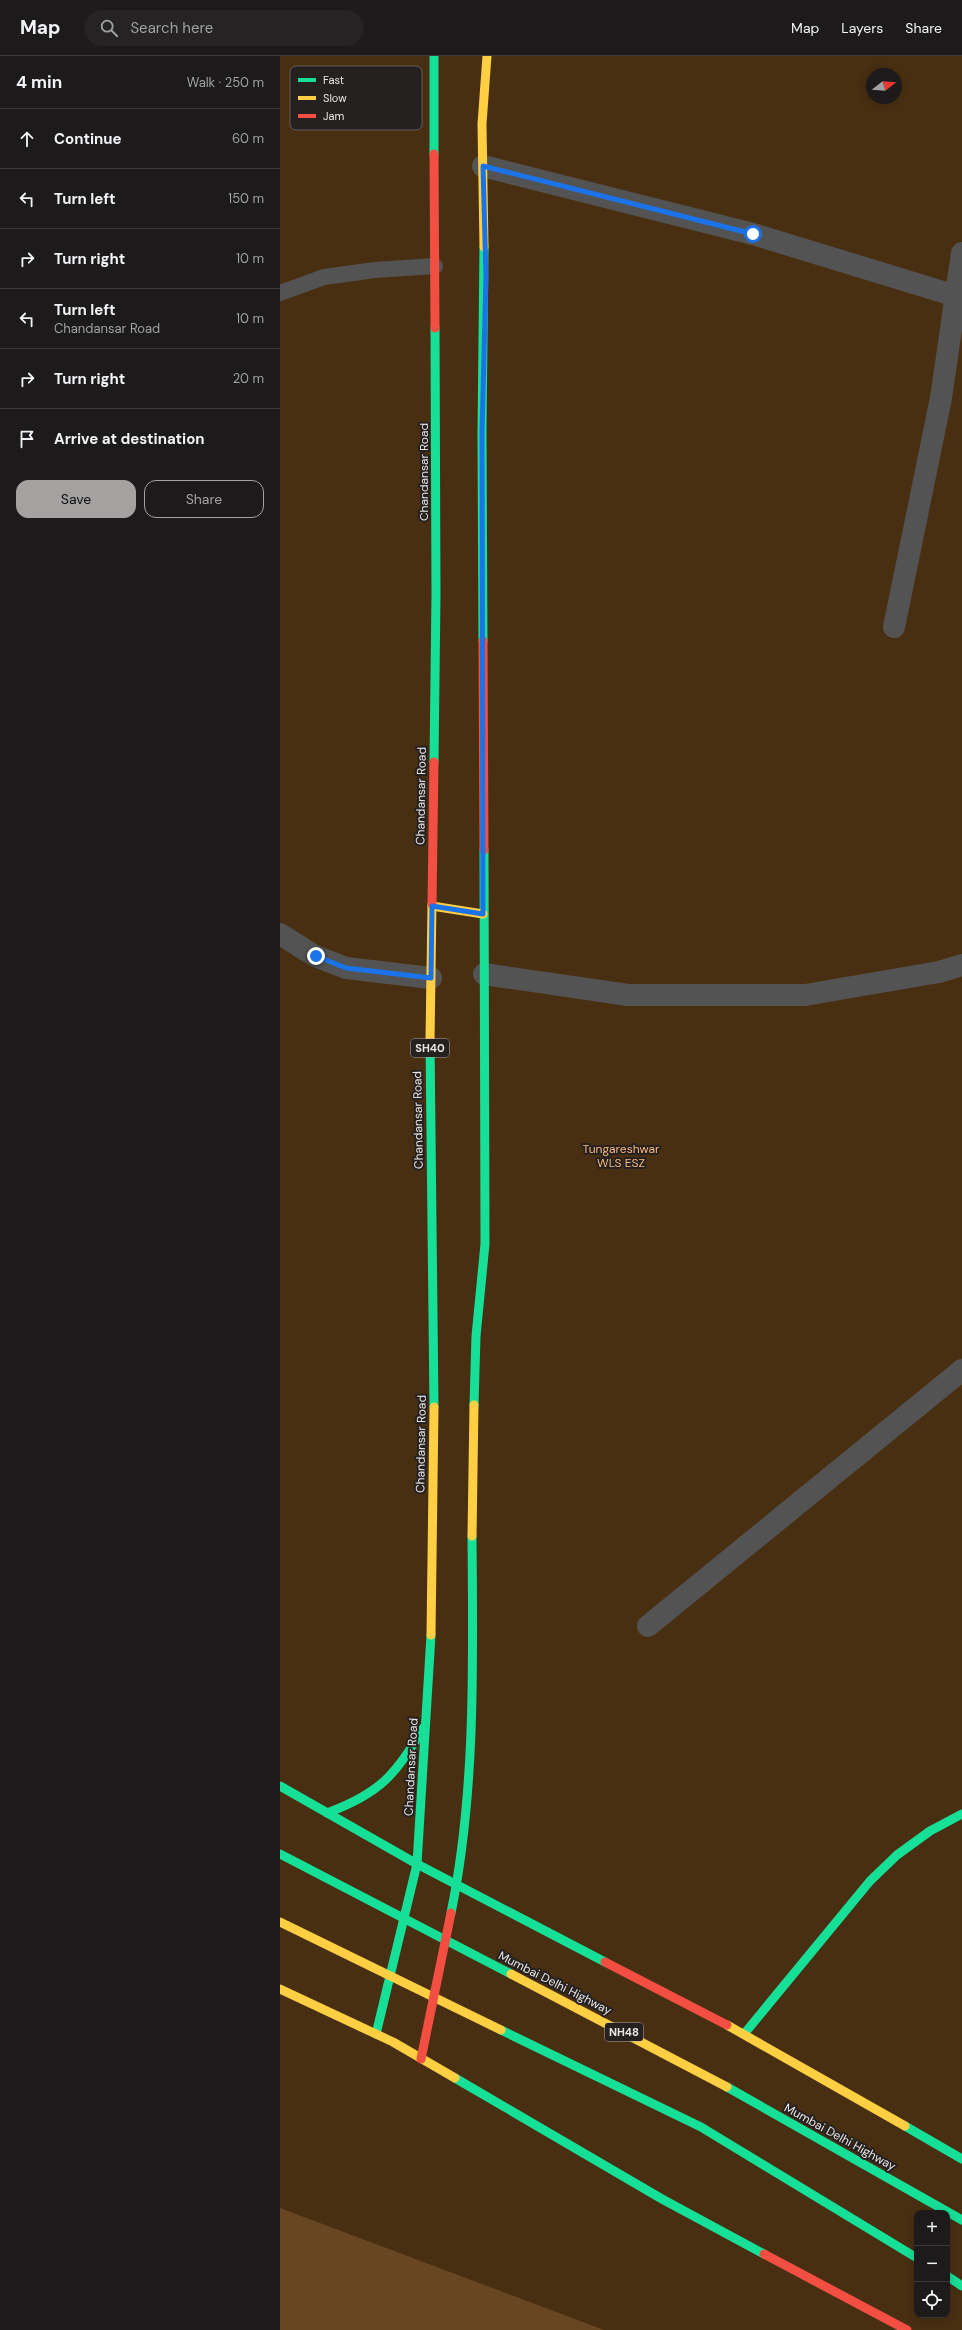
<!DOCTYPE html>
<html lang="en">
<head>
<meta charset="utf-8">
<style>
	:root { --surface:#1c1a1a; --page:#252323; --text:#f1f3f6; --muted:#a0a1a2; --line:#3a3839; --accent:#a4a1a1 }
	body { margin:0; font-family:"DM Sans",sans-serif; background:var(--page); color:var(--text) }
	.controls { position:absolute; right:12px; bottom:12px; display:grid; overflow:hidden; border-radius:8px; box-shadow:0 2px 10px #0003 }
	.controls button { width:36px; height:36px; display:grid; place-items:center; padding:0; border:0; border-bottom:1px solid var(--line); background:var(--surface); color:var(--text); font:20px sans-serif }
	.compass { position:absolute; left:586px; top:12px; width:36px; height:36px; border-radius:50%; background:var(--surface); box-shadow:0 2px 10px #0003; rotate:73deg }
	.stop { position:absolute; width:12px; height:12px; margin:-9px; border:3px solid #1a73e8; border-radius:50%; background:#fff }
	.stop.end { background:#1a73e8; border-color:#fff; box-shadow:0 1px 4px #0008 }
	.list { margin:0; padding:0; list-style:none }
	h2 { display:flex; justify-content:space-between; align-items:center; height:52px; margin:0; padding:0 16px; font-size:17px }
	h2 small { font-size:13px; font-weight:400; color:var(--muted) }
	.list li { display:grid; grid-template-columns:26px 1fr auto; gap:12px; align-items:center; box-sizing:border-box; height:60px; padding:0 16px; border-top:1px solid var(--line) }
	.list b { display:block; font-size:15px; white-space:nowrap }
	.list p { margin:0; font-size:13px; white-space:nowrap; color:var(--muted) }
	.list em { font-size:13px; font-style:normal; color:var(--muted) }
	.actions { display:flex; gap:8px; padding:12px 16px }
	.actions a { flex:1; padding:9px 0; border:1px solid var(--accent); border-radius:12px; text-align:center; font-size:14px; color:var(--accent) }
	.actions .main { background:var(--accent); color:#111 }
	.icon { flex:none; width:22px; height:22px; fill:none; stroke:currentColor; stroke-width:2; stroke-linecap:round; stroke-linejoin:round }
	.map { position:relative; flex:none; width:682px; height:2274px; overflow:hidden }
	header { display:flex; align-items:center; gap:24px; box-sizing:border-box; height:56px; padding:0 20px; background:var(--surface); border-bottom:1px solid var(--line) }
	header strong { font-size:19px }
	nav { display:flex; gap:22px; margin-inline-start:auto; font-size:14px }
	.search { width:280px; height:36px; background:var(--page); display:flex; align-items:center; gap:10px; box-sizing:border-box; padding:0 14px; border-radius:22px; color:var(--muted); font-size:15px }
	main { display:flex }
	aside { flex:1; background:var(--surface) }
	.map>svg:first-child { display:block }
</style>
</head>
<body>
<header>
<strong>Map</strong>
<div class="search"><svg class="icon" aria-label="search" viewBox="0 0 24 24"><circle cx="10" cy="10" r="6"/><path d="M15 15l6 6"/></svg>Search here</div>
<nav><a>Map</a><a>Layers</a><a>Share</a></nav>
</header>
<main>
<aside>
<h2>4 min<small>Walk · 250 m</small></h2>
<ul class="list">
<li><svg class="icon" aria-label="ahead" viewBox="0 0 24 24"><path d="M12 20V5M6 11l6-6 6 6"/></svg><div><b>Continue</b></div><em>60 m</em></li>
<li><svg class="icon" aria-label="left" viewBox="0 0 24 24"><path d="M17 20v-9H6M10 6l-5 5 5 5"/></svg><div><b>Turn left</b></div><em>150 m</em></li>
<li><svg class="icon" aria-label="right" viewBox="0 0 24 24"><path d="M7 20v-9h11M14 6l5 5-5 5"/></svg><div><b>Turn right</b></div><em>10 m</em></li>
<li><svg class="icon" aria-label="left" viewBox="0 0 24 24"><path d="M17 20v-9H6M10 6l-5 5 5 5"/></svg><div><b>Turn left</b><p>Chandansar Road</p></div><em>10 m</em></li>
<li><svg class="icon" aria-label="right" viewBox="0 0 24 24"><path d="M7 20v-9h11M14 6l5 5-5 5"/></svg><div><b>Turn right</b></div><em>20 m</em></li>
<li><svg class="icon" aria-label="arrive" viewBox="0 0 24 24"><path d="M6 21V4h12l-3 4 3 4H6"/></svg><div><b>Arrive at destination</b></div></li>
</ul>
<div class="actions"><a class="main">Save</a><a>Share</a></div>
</aside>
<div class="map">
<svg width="682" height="2274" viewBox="0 0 682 2274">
	<rect width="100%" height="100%" fill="#252222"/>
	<path fill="#482f12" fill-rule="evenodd" d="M 0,0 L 682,0 L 682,2274 L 0,2274 ZM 592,18 L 616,18 L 616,42 L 592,42 ZM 637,2157 L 667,2157 L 667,2259 L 637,2259 Z"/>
	<polygon fill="#694622" points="0,2152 324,2274 0,2274"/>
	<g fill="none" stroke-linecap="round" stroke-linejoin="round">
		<polyline stroke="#545353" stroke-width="16" points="0,237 44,221 95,214 155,210"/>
		<g stroke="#545353" stroke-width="22">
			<polyline points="203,110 473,178 676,240"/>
			<polyline points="614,571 661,342 682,197"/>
			<polyline points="0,878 35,900 66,912 151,922"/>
			<polyline points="204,918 348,939 525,939 659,916 682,909"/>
			<polyline points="368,1570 682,1314"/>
		</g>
		<g stroke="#16e098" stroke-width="9">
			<polyline points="154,0 154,98"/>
			<polyline points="203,585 202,376 204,191"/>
			<polyline points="154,706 156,538 155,272"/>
			<polyline points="150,985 154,1351"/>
			<polyline points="194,1349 196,1280 205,1188 204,794"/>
			<polyline points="0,1730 137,1808 325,1906"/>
			<path d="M 47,1757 C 101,1737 115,1719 144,1671"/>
			<polyline points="0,1798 231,1918"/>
			<path d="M 171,1857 C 196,1736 193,1603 192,1480"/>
			<polyline points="221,1974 421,2071 637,2202"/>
			<polyline points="96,1978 137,1808 151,1579"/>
			<polyline points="464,1978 590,1825 617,1799 650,1775 682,1758"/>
			<polyline points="175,2022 382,2143 484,2198"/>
			<polyline points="447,2031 682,2164"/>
			<polyline points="625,2070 682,2103"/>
			<polyline points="667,2220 682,2230"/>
		</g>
		<g stroke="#ffcf43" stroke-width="9">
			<polyline points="204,191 202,68 207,0"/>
			<polyline points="152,850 203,858"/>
			<polyline points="150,985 152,848"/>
			<polyline points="192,1480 194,1349"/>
			<polyline points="151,1579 154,1351"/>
			<polyline points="0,1866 221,1974"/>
			<polyline points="231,1918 447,2031"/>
			<polyline points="0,1933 113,1986 175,2022"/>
			<polyline points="447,1969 625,2070"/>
		</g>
		<g stroke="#f24e42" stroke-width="9">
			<polyline points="154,98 155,272"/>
			<polyline points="203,585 204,794"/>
			<polyline points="152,848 154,706"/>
			<polyline points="325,1906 447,1969"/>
			<polyline points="141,2003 171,1857"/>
			<polyline points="484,2198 627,2274"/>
		</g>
	</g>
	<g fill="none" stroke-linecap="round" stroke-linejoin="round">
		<polyline stroke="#1a73e8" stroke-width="5" points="36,900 66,912 151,922 152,850 203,858 202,376 206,221 203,110 473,178"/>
	</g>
	<g text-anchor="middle" stroke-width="4" stroke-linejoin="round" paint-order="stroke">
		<g fill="#262121" stroke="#aeaaaa" stroke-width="1">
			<rect x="131" y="983" width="38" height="18" rx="3"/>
			<rect x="325" y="1967" width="38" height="18" rx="3"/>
		</g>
		<g font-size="11" font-weight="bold" fill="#e8e5e5">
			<text x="150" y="996">SH40</text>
			<text x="344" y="1980">NH48</text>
		</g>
		<g font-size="12" fill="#e8e5e5" stroke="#262121">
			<text transform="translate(144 416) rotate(-90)" y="4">Chandansar Road</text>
			<text transform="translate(141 740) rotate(-89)" y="4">Chandansar Road</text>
			<text transform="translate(138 1064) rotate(-91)" y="4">Chandansar Road</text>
			<text transform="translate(141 1388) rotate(-89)" y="4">Chandansar Road</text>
			<text transform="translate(131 1711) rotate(-87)" y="4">Chandansar Road</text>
			<text transform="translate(275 1927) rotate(27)" y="4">Mumbai Delhi Highway</text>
			<text transform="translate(560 2081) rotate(29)" y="4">Mumbai Delhi Highway</text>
		</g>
		<g font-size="12" fill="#f7b779" stroke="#262121">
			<text x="341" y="1097">Tungareshwar<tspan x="341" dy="14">WLS ESZ</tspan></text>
		</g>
	</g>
	<rect x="10" y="10" width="132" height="64" rx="6" fill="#262121" stroke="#605c5c" stroke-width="1"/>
	<rect x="18" y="22" width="18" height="4" fill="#16e098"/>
	<rect x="18" y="40" width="18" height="4" fill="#ffcf43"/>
	<rect x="18" y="58" width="18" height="4" fill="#f24e42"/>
	<g font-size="11" fill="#e8e5e5">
		<text x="43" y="28">Fast</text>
		<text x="43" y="46">Slow</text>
		<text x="43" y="64">Jam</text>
	</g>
</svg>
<div class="controls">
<button>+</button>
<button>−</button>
<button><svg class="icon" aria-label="locate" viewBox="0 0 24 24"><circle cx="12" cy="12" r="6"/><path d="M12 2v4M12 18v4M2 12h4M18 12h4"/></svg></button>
</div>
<svg class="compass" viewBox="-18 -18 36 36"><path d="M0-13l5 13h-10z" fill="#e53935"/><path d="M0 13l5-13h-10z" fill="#a0a1a2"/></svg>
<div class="stop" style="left:473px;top:178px"></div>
<div class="stop end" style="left:36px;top:900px"></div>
</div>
</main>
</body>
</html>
